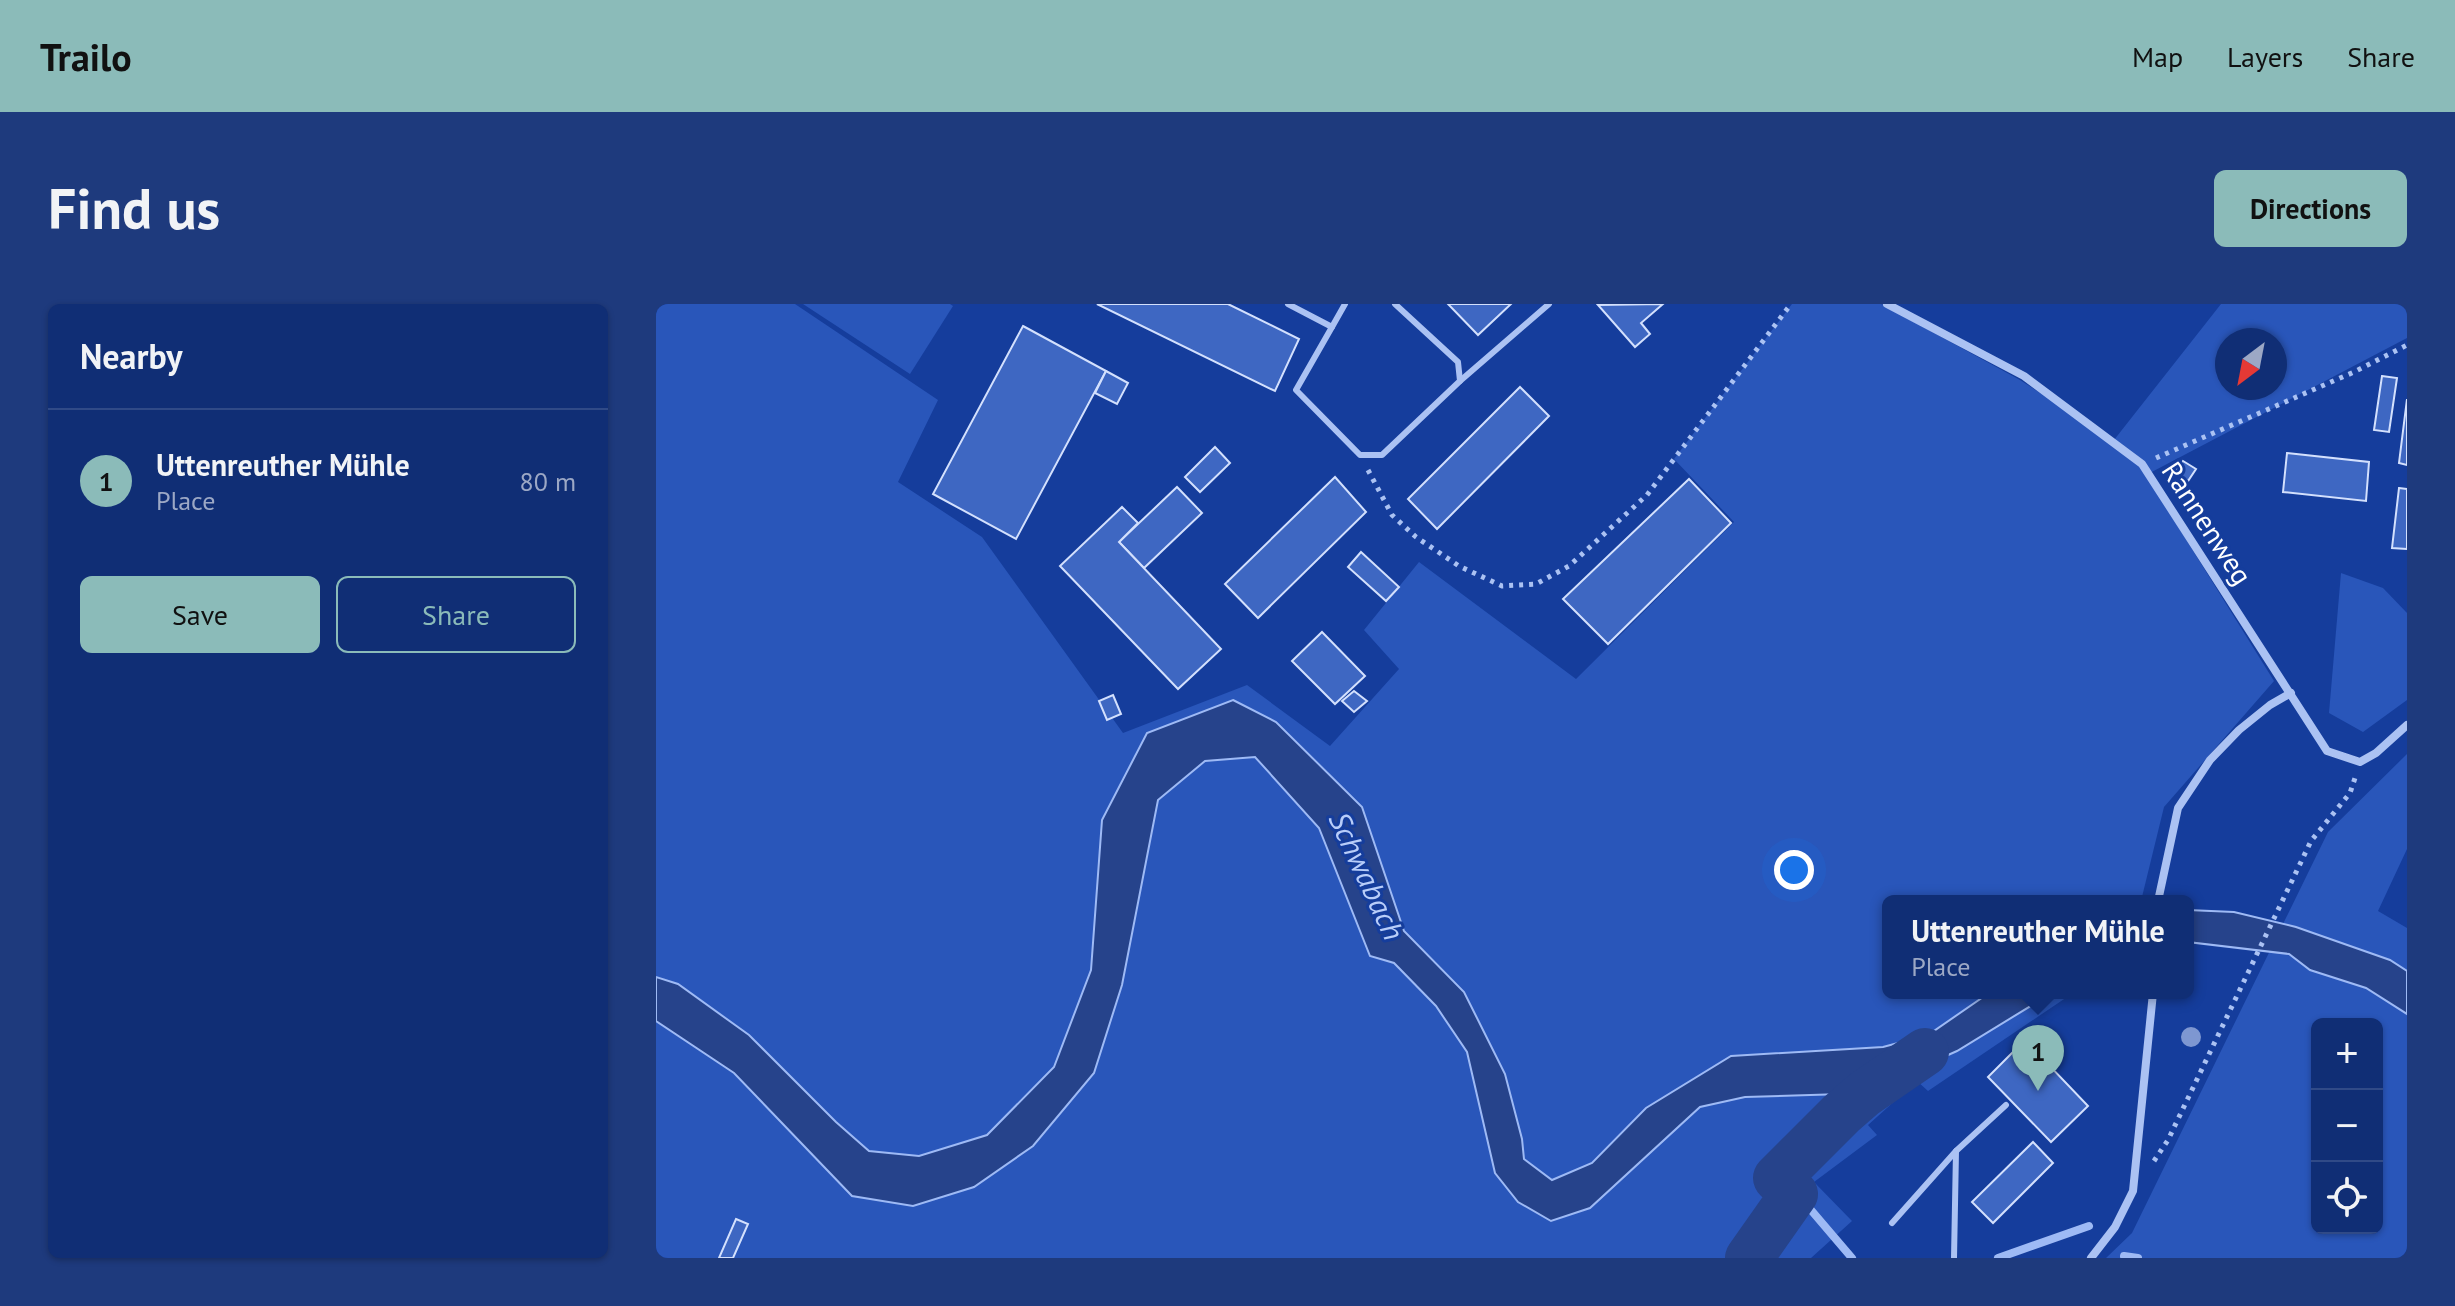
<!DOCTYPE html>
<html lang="en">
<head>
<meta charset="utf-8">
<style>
	:root { --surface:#102e75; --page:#1e3a7d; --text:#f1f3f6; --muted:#9ca8c5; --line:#304a87; --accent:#8bbbb9 }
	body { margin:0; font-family:"PT Sans",sans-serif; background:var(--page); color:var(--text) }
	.controls { position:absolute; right:24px; bottom:24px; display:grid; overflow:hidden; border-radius:12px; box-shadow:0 2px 6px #0004 }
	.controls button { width:72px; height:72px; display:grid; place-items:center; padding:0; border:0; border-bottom:2px solid var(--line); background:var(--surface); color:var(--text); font:40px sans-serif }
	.compass { position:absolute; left:1559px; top:24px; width:72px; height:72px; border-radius:50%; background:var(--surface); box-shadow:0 2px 6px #0004; rotate:212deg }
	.you { position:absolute; left:1138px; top:566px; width:28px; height:28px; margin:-20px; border:6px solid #fff; border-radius:50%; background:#1a73e8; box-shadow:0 0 0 12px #1a73e833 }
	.badge { display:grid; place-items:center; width:52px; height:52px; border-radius:50%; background:var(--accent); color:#111; font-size:26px; font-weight:700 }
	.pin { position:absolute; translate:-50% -66px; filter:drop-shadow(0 2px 4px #0008) }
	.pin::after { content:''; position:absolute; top:42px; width:28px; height:24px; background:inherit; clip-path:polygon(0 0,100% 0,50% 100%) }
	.popup { position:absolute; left:1226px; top:591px; width:312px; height:104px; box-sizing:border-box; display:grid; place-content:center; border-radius:12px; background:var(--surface); filter:drop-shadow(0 2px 6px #0005); font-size:26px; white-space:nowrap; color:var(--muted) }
	.popup b { font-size:30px; color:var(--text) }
	.popup::after { content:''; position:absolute; left:50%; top:100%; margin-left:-16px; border:16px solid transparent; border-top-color:var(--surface) }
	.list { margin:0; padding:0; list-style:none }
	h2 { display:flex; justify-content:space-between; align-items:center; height:104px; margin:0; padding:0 32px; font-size:34px }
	h2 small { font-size:26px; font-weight:400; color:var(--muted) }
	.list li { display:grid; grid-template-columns:52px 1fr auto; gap:24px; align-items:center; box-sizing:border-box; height:144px; padding:0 32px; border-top:2px solid var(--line) }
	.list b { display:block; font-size:30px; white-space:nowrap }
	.list p { margin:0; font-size:26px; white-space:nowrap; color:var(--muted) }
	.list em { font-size:26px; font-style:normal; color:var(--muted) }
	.actions { display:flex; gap:16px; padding:24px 32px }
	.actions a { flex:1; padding:18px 0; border:2px solid var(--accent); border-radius:12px; text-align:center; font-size:28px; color:var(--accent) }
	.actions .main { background:var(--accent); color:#111 }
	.icon { flex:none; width:44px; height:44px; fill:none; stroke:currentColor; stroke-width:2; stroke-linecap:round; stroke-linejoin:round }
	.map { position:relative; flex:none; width:1751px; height:954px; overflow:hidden; border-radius:12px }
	header { display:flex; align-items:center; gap:48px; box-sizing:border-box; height:112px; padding:0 40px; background:var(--accent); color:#111 }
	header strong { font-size:38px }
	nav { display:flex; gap:44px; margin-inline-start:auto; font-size:28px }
	.intro { display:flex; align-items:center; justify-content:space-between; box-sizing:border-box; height:192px; padding:0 48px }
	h1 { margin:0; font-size:56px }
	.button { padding:20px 36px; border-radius:12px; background:var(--accent); color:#111; font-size:28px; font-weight:700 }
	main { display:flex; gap:48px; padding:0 48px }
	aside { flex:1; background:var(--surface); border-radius:12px; box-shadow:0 2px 6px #0004 }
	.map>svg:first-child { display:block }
</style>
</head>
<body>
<header>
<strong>Trailo</strong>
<nav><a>Map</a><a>Layers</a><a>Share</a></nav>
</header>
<div class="intro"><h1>Find us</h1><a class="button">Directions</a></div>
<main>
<aside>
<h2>Nearby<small></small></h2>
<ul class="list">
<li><span class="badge">1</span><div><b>Uttenreuther Mühle</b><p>Place</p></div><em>80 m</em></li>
</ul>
<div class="actions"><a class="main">Save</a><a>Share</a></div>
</aside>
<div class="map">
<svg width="1751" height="954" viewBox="0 0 1751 954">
	<rect width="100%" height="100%" fill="#153d9c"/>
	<g fill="#2956ba" fill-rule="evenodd">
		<path d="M 0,0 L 139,0 L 282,96 L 242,178 L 326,233 L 467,429 L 591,381 L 674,442 L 743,365 L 708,326 L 763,258 L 920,375 L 1078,218 L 1018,155 L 1136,0 L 1225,0 L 1364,76 L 1458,136 L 1565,0 L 1751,0 L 1751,34 L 1490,171 L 1618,377 L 1508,503 L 1485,597 L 1232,597 L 1232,689 L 1417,689 L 1272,787 L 1261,777 L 1212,821 L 1221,831 L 1158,878 L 1196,917 L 1155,954 L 0,954 ZM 1571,36 L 1619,36 L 1619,84 L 1571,84 Z"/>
		<polygon points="147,0 294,0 297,2 254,70"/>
		<polygon points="1685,269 1727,284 1751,309 1751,396 1707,428 1673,409"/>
		<path d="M 1751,450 L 1751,545 L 1722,607 L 1751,624 L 1751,954 L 1450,954 L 1476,929 L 1672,528 ZM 1661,720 L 1721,720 L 1721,924 L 1661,924 Z"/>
	</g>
	<g fill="#26438b" stroke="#9ebaf5" stroke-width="2">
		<polygon points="577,396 620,418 706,503 748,627 808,688 849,770 866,835 868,855 896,876 936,859 990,804 1075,752 1227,743 1272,731 1333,689 1396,689 1301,747 1241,774 1187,790 1089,793 1044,803 934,904 895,917 862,898 839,869 811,748 780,702 738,659 714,652 663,524 599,453 549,457 502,496 466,681 438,769 377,842 318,883 257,902 196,892 78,769 0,717 0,673 22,680 93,731 180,818 213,847 263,852 331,831 398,763 435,666 446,516 491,429"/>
		<polygon points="1532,606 1578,608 1640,623 1734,656 1751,667 1751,710 1710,684 1654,666 1633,650 1532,638"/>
	</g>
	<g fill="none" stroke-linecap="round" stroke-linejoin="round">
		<g stroke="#9ebaf5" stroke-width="8">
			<polyline points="1138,890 1149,899 1196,954"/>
			<polyline points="1468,952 1482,954"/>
			<polyline points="1342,954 1433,922"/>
		</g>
		<polyline stroke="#26438b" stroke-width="48" points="1093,954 1138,890 1121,874 1185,810 1208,790 1269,748"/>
	</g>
	<g fill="#3e67c2" stroke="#d3e0fd" stroke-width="2">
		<polygon points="441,0 572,0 643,35 619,87"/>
		<polygon points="792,0 855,0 822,31"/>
		<polygon points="1007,0 985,19 994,30 979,43 942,1"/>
		<polygon points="367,22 450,67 360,235 277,190"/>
		<polygon points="450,67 472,79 461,100 439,89"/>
		<polygon points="1726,72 1741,74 1733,128 1718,126"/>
		<polygon points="864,83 893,112 781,225 752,195"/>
		<polygon points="1751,95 1751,161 1743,159"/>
		<polygon points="559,143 574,159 544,188 529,173"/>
		<polygon points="1631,149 1713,158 1710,197 1627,188"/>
		<polygon points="1527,157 1540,165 1532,177 1519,168"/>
		<polygon points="679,173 710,208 602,314 569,280"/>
		<polygon points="1033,175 1075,219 952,340 907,295"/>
		<polygon points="521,183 546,209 488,264 463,238"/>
		<polygon points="1743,184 1751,185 1751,245 1736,244"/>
		<polygon points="466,203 482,219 463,238 565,345 522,385 404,262"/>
		<polygon points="705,248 743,283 730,297 692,263"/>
		<polygon points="666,328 709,372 679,400 636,357"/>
		<polygon points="698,387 711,397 698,408 686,397"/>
		<polygon points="457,391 465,410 451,416 443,397"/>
		<polygon points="1369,736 1432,802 1395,838 1332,773"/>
		<polygon points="1377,838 1397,859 1337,919 1316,898"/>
		<polygon points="80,915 92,920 77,954 63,954"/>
	</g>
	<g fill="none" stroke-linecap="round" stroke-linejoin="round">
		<g stroke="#abc2f3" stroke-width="5" stroke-dasharray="4 6" stroke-linecap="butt">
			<polyline points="1500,154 1698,68 1751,41"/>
			<polyline points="712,166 736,211 760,233 803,262 846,282 880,280 913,262 991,191 1135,0"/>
			<polyline points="1498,857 1512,836 1655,537 1694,489 1699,474"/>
		</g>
		<g stroke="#abc2f3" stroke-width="6">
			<polyline points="632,0 676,23 689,0"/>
			<polyline points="676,23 640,86 704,151 726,151 804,77 802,58 739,0"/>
			<polyline points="804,77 893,0"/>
			<polyline points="1236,919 1300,847"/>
			<polyline points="1298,954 1300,847 1350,801"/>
		</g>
		<g stroke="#abc2f3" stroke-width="8">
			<polyline points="1231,0 1368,72 1486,160 1671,447 1704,458 1720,449 1751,421"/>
			<polyline points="1502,597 1522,504 1554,456 1583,426 1614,401 1635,389"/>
			<polyline points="1435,954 1459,923 1477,887 1497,689"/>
		</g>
	</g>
	<circle fill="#7e97d1" cx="1535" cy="733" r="10"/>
	<g text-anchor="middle" stroke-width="6" stroke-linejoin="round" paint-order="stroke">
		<g font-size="28" fill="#fff" stroke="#153d9c">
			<text transform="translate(1551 219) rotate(57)" y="10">Rannenweg</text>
		</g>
		<g font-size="30" font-style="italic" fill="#b8cdf9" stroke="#153d9c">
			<text transform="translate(710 572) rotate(65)" y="10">Schwabach</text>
		</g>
	</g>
</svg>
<div class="controls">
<button>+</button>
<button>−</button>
<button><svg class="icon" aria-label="locate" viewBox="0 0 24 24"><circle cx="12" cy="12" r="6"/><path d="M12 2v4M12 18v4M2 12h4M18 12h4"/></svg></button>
</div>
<svg class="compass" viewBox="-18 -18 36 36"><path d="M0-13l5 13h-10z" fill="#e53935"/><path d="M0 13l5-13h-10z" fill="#9ca8c5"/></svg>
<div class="you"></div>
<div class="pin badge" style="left:1382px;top:787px">1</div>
<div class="popup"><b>Uttenreuther Mühle</b>Place</div>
</div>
</main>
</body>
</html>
